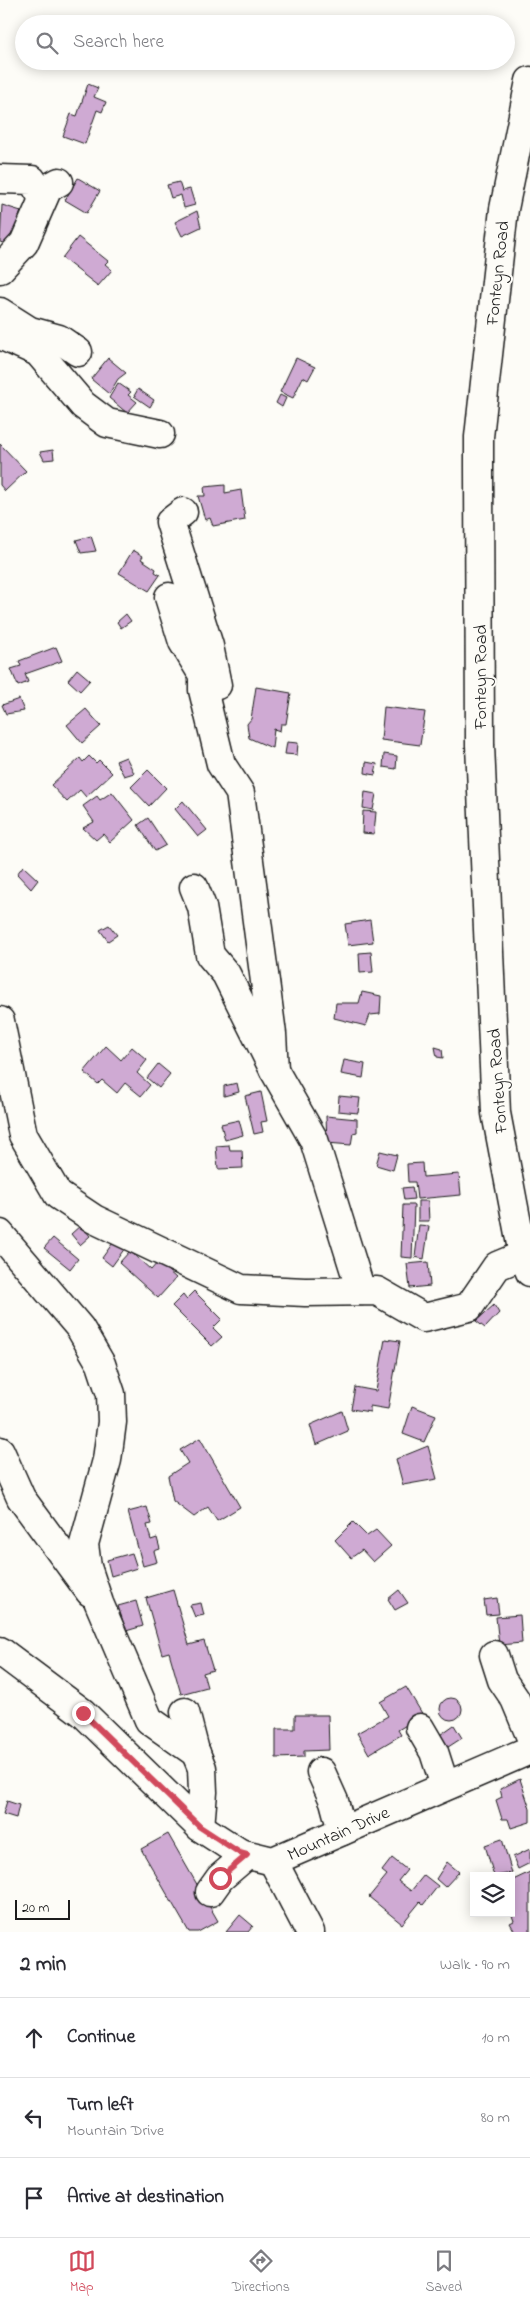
<!DOCTYPE html>
<html lang="en">
<head>
<meta charset="utf-8">
<style>
	:root { --surface:#fff; --page:#f7f7f7; --text:#2b2b33; --muted:#7c7c81; --line:#e1e1e2; --accent:#d1495b }
	body { margin:0; font-family:"Indie Flower",sans-serif; background:var(--page); color:var(--text) }
	.controls { position:absolute; right:15px; bottom:15px; display:grid; overflow:hidden; border-radius:0px; box-shadow:0 2px 12px #0003 }
	.controls button { width:45px; height:45px; display:grid; place-items:center; padding:0; border:0; border-bottom:1px solid var(--line); background:var(--surface); color:var(--text); font:25px sans-serif }
	.scale { position:absolute; left:15px; bottom:12px; width:55px; box-sizing:border-box; padding-left:5px; border:2px solid #1c1c1c; border-top:0; font-size:14px; line-height:18px; white-space:nowrap; color:#1c1c1c; -webkit-text-stroke:4px #fdfcf7; paint-order:stroke }
	.stop { position:absolute; width:15px; height:15px; margin:-11px; border:4px solid #d1495b; border-radius:50%; background:#fff }
	.stop.end { background:#d1495b; border-color:#fff; box-shadow:0 1px 5px #0008 }
	.list { margin:0; padding:0; list-style:none }
	h2 { display:flex; justify-content:space-between; align-items:center; height:65px; margin:0; padding:0 20px; font-size:21px }
	h2 small { font-size:16px; font-weight:400; color:var(--muted) }
	.list li { display:grid; grid-template-columns:32px 1fr auto; gap:15px; align-items:center; box-sizing:border-box; height:80px; padding:0 20px; border-top:1px solid var(--line) }
	.list b { display:block; font-size:19px; white-space:nowrap }
	.list p { margin:0; font-size:16px; white-space:nowrap; color:var(--muted) }
	.list em { font-size:16px; font-style:normal; color:var(--muted) }
	.icon { flex:none; width:28px; height:28px; fill:none; stroke:currentColor; stroke-width:2; stroke-linecap:round; stroke-linejoin:round }
	.map { position:relative; flex:none; width:530px; height:1932px; overflow:hidden }
	.search { position:absolute; background:var(--surface); box-shadow:0 2px 12px #0003; left:15px; right:15px; top:15px; height:55px; display:flex; align-items:center; gap:12px; box-sizing:border-box; padding:0 18px; border-radius:28px; color:var(--muted); font-size:19px }
	.sheet { height:305px; background:var(--surface) }
	nav { display:flex; justify-content:space-around; align-items:center; box-sizing:border-box; height:70px; border-top:1px solid var(--line); background:var(--surface); font-size:14px; color:var(--muted) }
	nav a { display:grid; justify-items:center; gap:2px }
	nav .on { color:var(--accent) }
	.map>svg:first-child { display:block }
</style>
</head>
<body>
<div class="map">
<svg width="530" height="1932" viewBox="0 0 530 1932">
	<rect width="100%" height="100%" fill="#fdfcf7"/>
	<filter id="ink" filterUnits="userSpaceOnUse"><feTurbulence type="fractalNoise" baseFrequency=".02" numOctaves="2"/><feDisplacementMap in="SourceGraphic" scale="10" xChannelSelector="R" yChannelSelector="G"/><feConvolveMatrix kernelMatrix="1 2 1 2 8 2 1 2 1" color-interpolation-filters="sRGB"/></filter>
	<g filter="url(#ink)">
		<g fill="#cfaad3" stroke="#1c1c1c">
			<polygon points="88,84 98,88 94,97 106,102 102,112 97,110 85,144 63,136 71,114 77,116"/>
			<polygon points="78,178 100,191 87,213 65,200"/>
			<polygon points="179,182 182,191 190,189 195,205 184,208 181,195 171,198 167,185"/>
			<polygon points="2,205 21,211 16,226 19,227 13,246 0,242"/>
			<polygon points="197,211 201,227 182,236 175,222"/>
			<polygon points="78,237 108,261 105,264 112,270 98,286 62,258"/>
			<polygon points="108,358 126,373 118,379 109,394 91,379"/>
			<polygon points="296,358 315,367 308,380 303,377 293,398 280,392"/>
			<polygon points="118,383 131,392 128,395 137,402 127,413 109,398"/>
			<polygon points="138,389 154,400 150,407 134,396"/>
			<polygon points="280,395 286,398 282,407 276,403"/>
			<polygon points="0,444 26,471 5,491 0,485"/>
			<polygon points="53,450 54,459 44,460 40,452"/>
			<polygon points="225,485 225,493 241,490 245,520 213,526 210,518 205,520 198,496 205,496 204,487"/>
			<polygon points="91,536 96,551 81,553 76,540"/>
			<polygon points="133,550 143,556 141,559 156,569 155,572 160,575 149,591 119,573"/>
			<polygon points="126,614 131,621 121,628 117,622"/>
			<polygon points="56,647 62,661 25,674 28,682 18,686 11,669 21,666 19,661"/>
			<polygon points="77,669 90,680 80,691 68,680"/>
			<polygon points="256,687 291,693 286,724 281,724 280,731 274,729 272,748 249,738 247,724 251,719"/>
			<polygon points="19,699 24,711 6,714 2,705"/>
			<polygon points="384,707 425,712 420,745 381,740"/>
			<polygon points="86,709 101,726 82,743 67,725"/>
			<polygon points="287,742 298,743 297,755 285,754"/>
			<polygon points="384,754 397,756 396,769 383,767"/>
			<polygon points="89,756 96,763 99,760 112,773 86,797 80,790 67,802 51,785 80,758 83,762"/>
			<polygon points="126,757 134,773 124,776 116,761"/>
			<polygon points="366,762 377,764 375,775 365,773"/>
			<polygon points="148,770 166,788 149,806 131,787"/>
			<polygon points="112,792 134,820 110,842 103,834 96,840 83,828 94,822 83,806 97,796 100,800"/>
			<polygon points="365,792 376,794 373,810 363,808"/>
			<polygon points="183,801 207,830 198,837 175,809"/>
			<polygon points="363,811 376,812 374,834 362,833"/>
			<polygon points="148,818 166,845 155,851 138,825"/>
			<polygon points="23,866 38,880 31,889 17,874"/>
			<polygon points="370,920 373,942 348,945 345,924"/>
			<polygon points="109,925 117,935 108,941 100,930"/>
			<polygon points="371,952 373,972 360,973 359,953"/>
			<polygon points="362,992 381,996 380,1014 370,1015 366,1026 334,1018 336,1003 359,1003"/>
			<polygon points="106,1046 121,1060 132,1047 147,1060 137,1073 150,1085 141,1096 125,1083 117,1093 102,1080 98,1084 84,1072"/>
			<polygon points="435,1047 442,1049 443,1058 437,1057"/>
			<polygon points="344,1060 365,1064 363,1078 341,1074"/>
			<polygon points="158,1064 170,1074 159,1088 147,1078"/>
			<polygon points="237,1083 239,1092 224,1096 224,1086"/>
			<polygon points="261,1092 267,1121 261,1122 263,1132 254,1134 245,1096"/>
			<polygon points="339,1096 360,1098 358,1113 338,1111"/>
			<polygon points="326,1116 357,1119 357,1132 353,1133 351,1145 327,1143"/>
			<polygon points="239,1120 243,1135 225,1140 221,1124"/>
			<polygon points="229,1145 230,1150 242,1150 243,1168 218,1169 216,1146"/>
			<polygon points="380,1151 397,1155 393,1170 376,1165"/>
			<polygon points="422,1163 423,1177 459,1174 461,1195 417,1199 415,1182 408,1182 407,1164"/>
			<polygon points="412,1187 414,1199 404,1200 402,1188"/>
			<polygon points="418,1201 428,1201 429,1221 418,1221"/>
			<polygon points="403,1205 414,1205 412,1258 401,1257"/>
			<polygon points="81,1225 90,1236 80,1245 71,1234"/>
			<polygon points="419,1225 429,1226 424,1259 415,1257"/>
			<polygon points="53,1238 78,1259 70,1269 44,1248"/>
			<polygon points="115,1240 125,1248 112,1266 102,1258"/>
			<polygon points="130,1251 151,1270 158,1262 176,1278 158,1298 119,1263"/>
			<polygon points="428,1262 430,1286 410,1288 407,1264"/>
			<polygon points="194,1291 222,1319 213,1328 222,1337 212,1346 172,1306 183,1295 186,1299"/>
			<polygon points="494,1305 499,1313 485,1328 476,1321"/>
			<polygon points="385,1339 400,1341 388,1409 370,1406 370,1412 351,1409 355,1387 376,1391"/>
			<polygon points="412,1406 436,1415 424,1442 403,1434"/>
			<polygon points="342,1411 348,1431 316,1445 310,1425"/>
			<polygon points="200,1438 240,1507 217,1521 208,1507 194,1517 173,1501 168,1476 188,1463 180,1450"/>
			<polygon points="428,1446 437,1479 403,1485 396,1459"/>
			<polygon points="147,1507 152,1524 147,1525 151,1540 157,1538 160,1549 154,1551 157,1562 143,1566 128,1512"/>
			<polygon points="353,1522 367,1536 376,1530 391,1546 373,1562 362,1550 351,1558 335,1540"/>
			<polygon points="132,1553 137,1568 111,1576 107,1560"/>
			<polygon points="173,1590 189,1645 204,1641 213,1670 203,1673 207,1687 181,1694 169,1652 162,1654 146,1598"/>
			<polygon points="399,1590 408,1603 395,1610 388,1599"/>
			<polygon points="497,1598 499,1614 486,1615 484,1600"/>
			<polygon points="136,1601 143,1626 126,1631 118,1606"/>
			<polygon points="201,1603 204,1615 195,1617 190,1605"/>
			<polygon points="520,1615 522,1643 499,1645 496,1617"/>
			<polygon points="406,1687 423,1715 398,1730 401,1735 369,1754 357,1733 388,1716 380,1702"/>
			<circle cx="451" cy="1709" r="11"/>
			<polygon points="295,1715 328,1715 329,1750 304,1751 304,1757 276,1758 276,1729 295,1729"/>
			<polygon points="454,1725 462,1738 445,1749 437,1737"/>
			<polygon points="520,1779 530,1809 530,1822 511,1828 508,1819 502,1819 496,1800 502,1797 500,1789"/>
			<polygon points="7,1801 19,1805 16,1818 3,1814"/>
			<polygon points="168,1834 218,1921 198,1932 189,1932 141,1849"/>
			<polygon points="502,1839 512,1873 494,1876 485,1845"/>
			<polygon points="530,1849 530,1863 518,1869 513,1857"/>
			<polygon points="392,1858 407,1870 398,1881 411,1891 424,1875 438,1886 423,1905 420,1902 402,1924 369,1897 387,1875 382,1871"/>
			<polygon points="447,1862 459,1872 445,1887 436,1879"/>
			<polygon points="530,1872 530,1932 515,1932 510,1923 514,1921 511,1913 511,1881"/>
			<polygon points="240,1915 253,1926 248,1932 226,1932"/>
		</g>
		<g fill="none" stroke-linecap="round" stroke-linejoin="round">
			<defs>
				<g id="minor">
					<polyline points="530,81 504,209 479,437 479,467 480,745 496,1113 523,1255 530,1272"/>
					<polyline points="0,179 32,180 43,198"/>
					<polyline points="0,269 24,243 48,188 59,182"/>
					<polyline points="0,312 30,331 59,339 78,352"/>
					<polyline points="0,335 38,352 83,405 107,423 160,434"/>
					<polyline points="183,512 170,522 209,646 217,685"/>
					<polyline points="169,597 183,642 203,675 203,690 221,764 240,793 272,1034 274,1070"/>
					<polyline points="194,887 202,907 210,955 226,974 274,1070 314,1140 361,1291"/>
					<polyline points="0,1021 23,1135 58,1195 94,1219 241,1289 305,1292 377,1291 424,1318 469,1307 497,1266 523,1255"/>
					<polyline points="0,1234 80,1328 101,1364 111,1394 112,1422 107,1460 84,1544 87,1567 99,1603 149,1720 196,1753"/>
					<polyline points="0,1451 21,1498 90,1592"/>
					<polyline points="0,1651 83,1713 200,1827 240,1853 273,1861 530,1750"/>
					<polyline points="494,1655 502,1680 515,1699 530,1735"/>
					<polyline points="185,1712 195,1751 202,1768 203,1792 200,1827"/>
					<polyline points="420,1728 434,1752 445,1786"/>
					<polyline points="321,1772 334,1801 342,1831"/>
					<polyline points="273,1861 310,1932"/>
					<polyline points="210,1892 220,1878 247,1855"/>
				</g>
			</defs>
			<use href="#minor" stroke="#1c1c1c" stroke-width="31"/>
			<use href="#minor" stroke="#fdfcf7" stroke-width="28"/>
		</g>
	</g>
	<g fill="none" stroke-linecap="round" stroke-linejoin="round" filter="url(#ink)">
		<polyline stroke="#d1495b" stroke-width="6" points="83,1713 200,1827 240,1853 247,1855 220,1878"/>
	</g>
	<g text-anchor="middle" stroke-width="4" stroke-linejoin="round" paint-order="stroke">
		<g font-size="18" fill="#1c1c1c" stroke="#fdfcf7">
			<text transform="translate(497 273) rotate(-84)" y="6">Fonteyn Road</text>
			<text transform="translate(480 677) rotate(-90)" y="6">Fonteyn Road</text>
			<text transform="translate(497 1081) rotate(-94)" y="6">Fonteyn Road</text>
			<text transform="translate(338 1833) rotate(-24)" y="6">Mountain Drive</text>
		</g>
	</g>
</svg>
<div class="controls">
<button><svg class="icon" aria-label="layers" viewBox="0 0 24 24"><path d="M12 4l9 5-9 5-9-5zM3 14l9 5 9-5"/></svg></button>
</div>
<div class="scale">20 m</div>
<div class="stop" style="left:220px;top:1878px"></div>
<div class="stop end" style="left:83px;top:1713px"></div>
<div class="search"><svg class="icon" aria-label="search" viewBox="0 0 24 24"><circle cx="10" cy="10" r="6"/><path d="M15 15l6 6"/></svg>Search here</div>
</div>
<section class="sheet">
<h2>2 min<small>Walk · 90 m</small></h2>
<ul class="list">
<li><svg class="icon" aria-label="ahead" viewBox="0 0 24 24"><path d="M12 20V5M6 11l6-6 6 6"/></svg><div><b>Continue</b></div><em>10 m</em></li>
<li><svg class="icon" aria-label="left" viewBox="0 0 24 24"><path d="M17 20v-9H6M10 6l-5 5 5 5"/></svg><div><b>Turn left</b><p>Mountain Drive</p></div><em>80 m</em></li>
<li><svg class="icon" aria-label="arrive" viewBox="0 0 24 24"><path d="M6 21V4h12l-3 4 3 4H6"/></svg><div><b>Arrive at destination</b></div></li>
</ul>
</section>
<nav>
<a class="on"><svg class="icon" aria-label="map" viewBox="0 0 24 24"><path d="M3 6l6-2 6 2 6-2v14l-6 2-6-2-6 2zM9 4v14M15 6v14"/></svg>Map</a>
<a><svg class="icon" aria-label="directions" viewBox="0 0 24 24"><path d="M12 3l9 9-9 9-9-9zM9 14v-3h6M13 9l2 2-2 2"/></svg>Directions</a>
<a><svg class="icon" aria-label="saved" viewBox="0 0 24 24"><path d="M7 4h10v16l-5-4-5 4z"/></svg>Saved</a>
</nav>
</body>
</html>
